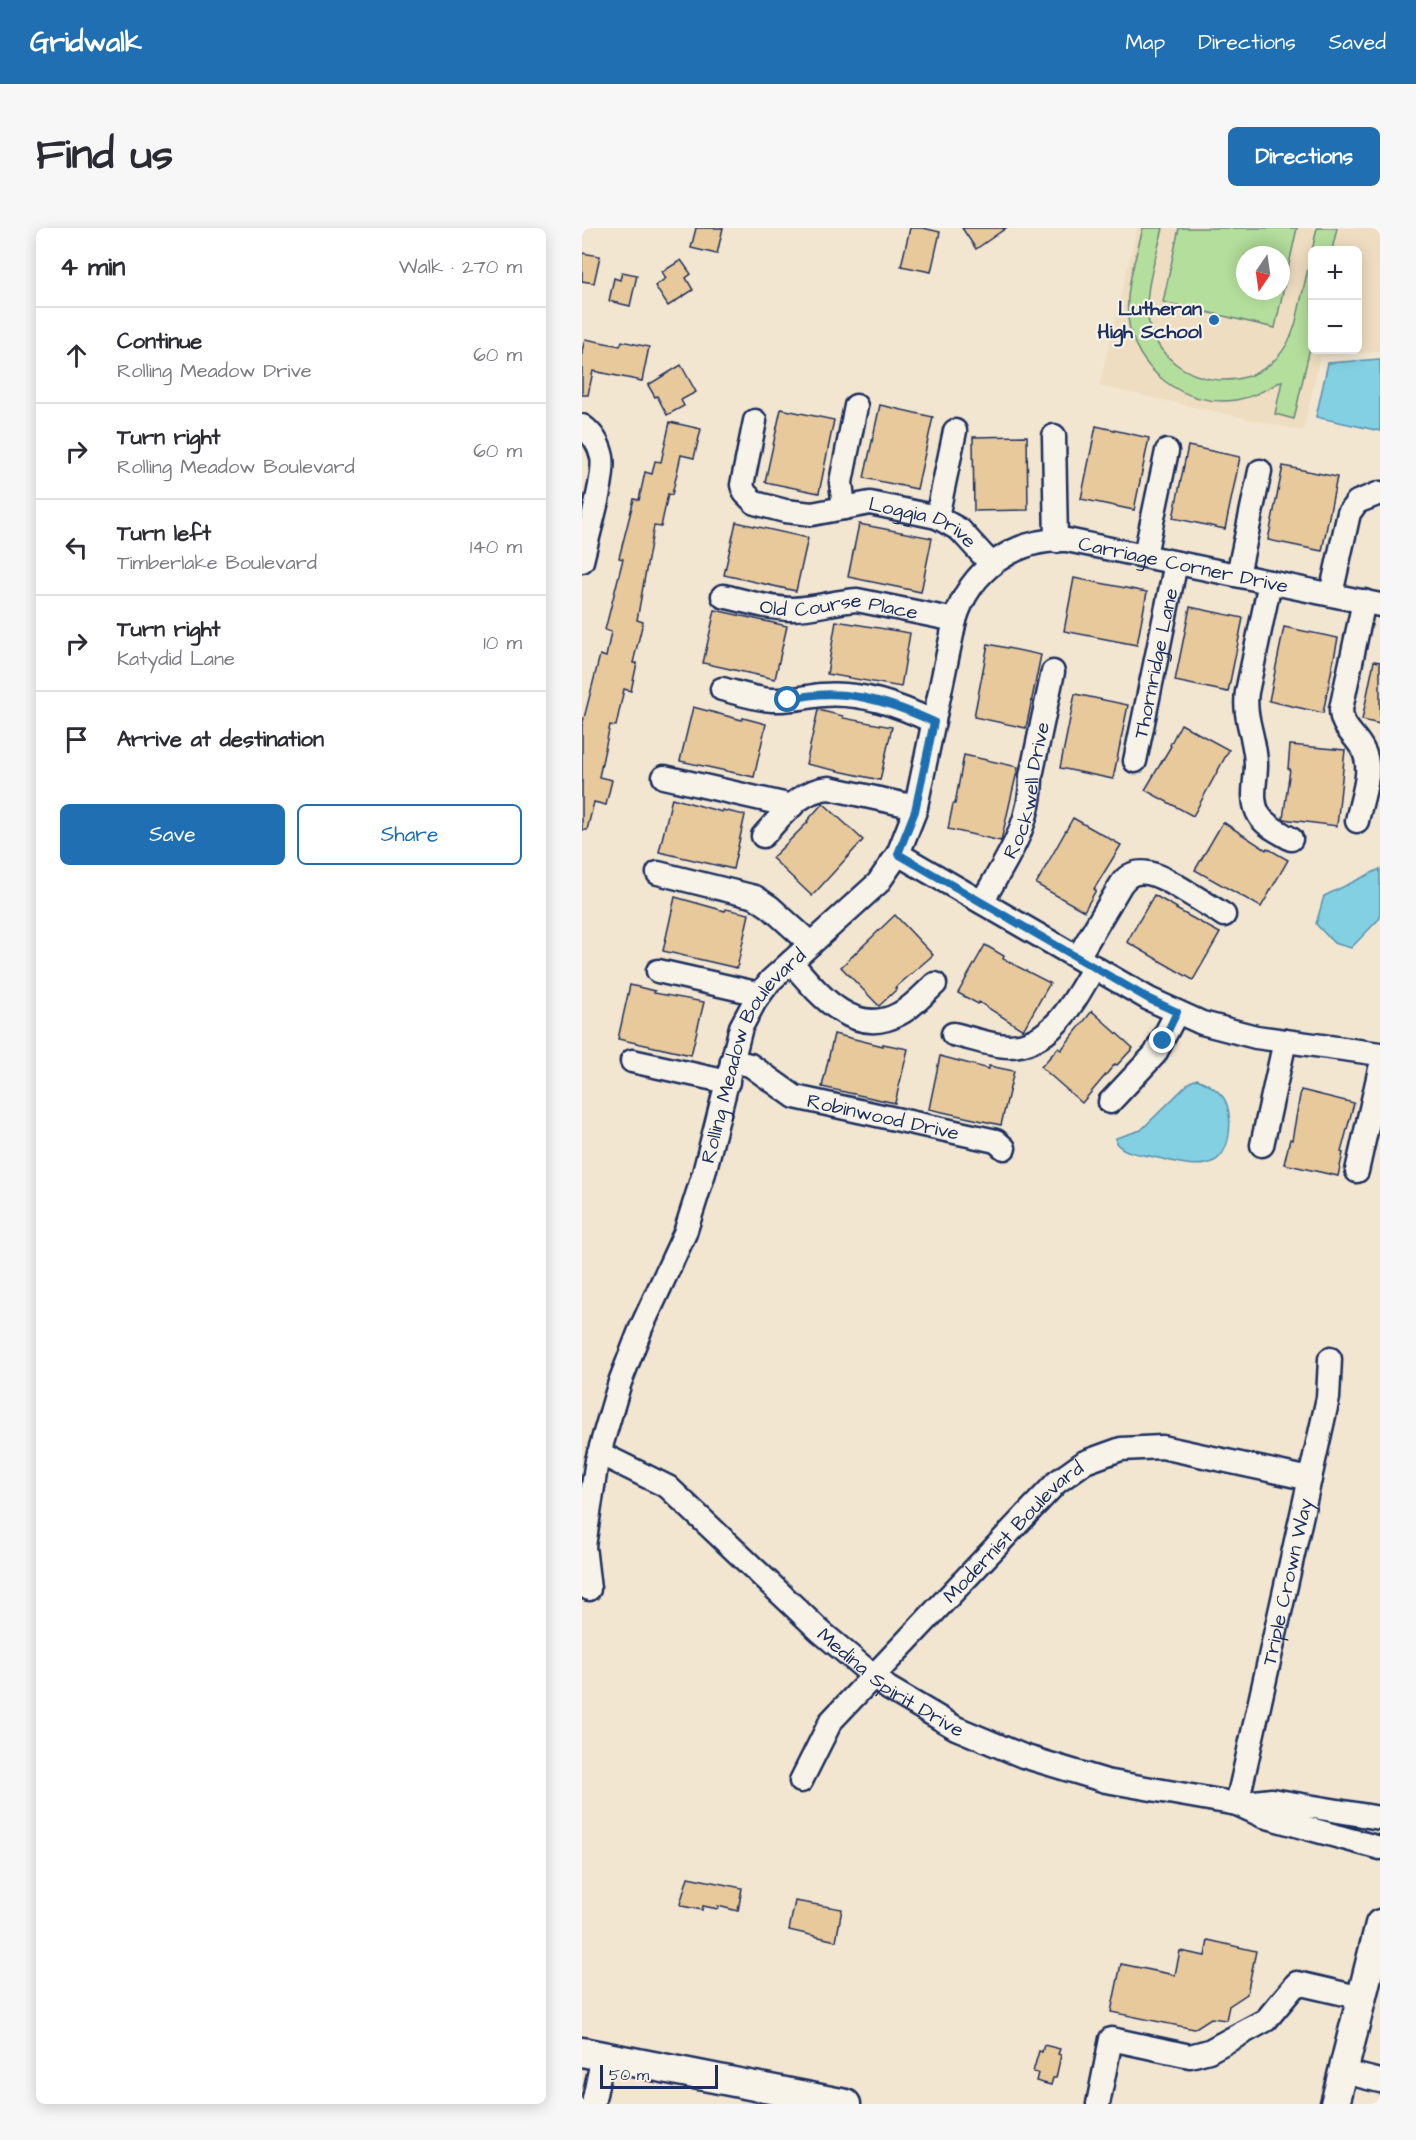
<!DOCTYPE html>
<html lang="en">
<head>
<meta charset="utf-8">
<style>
	:root { --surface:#fff; --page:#f7f7f7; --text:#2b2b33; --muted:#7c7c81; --line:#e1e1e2; --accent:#1f6fb2 }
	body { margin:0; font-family:"Architects Daughter",sans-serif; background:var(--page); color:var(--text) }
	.controls { position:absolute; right:18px; top:18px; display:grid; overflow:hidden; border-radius:9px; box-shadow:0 3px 15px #0003 }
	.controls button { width:54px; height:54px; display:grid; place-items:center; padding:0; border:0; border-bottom:2px solid var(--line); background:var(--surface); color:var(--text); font:30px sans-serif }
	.compass { position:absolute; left:654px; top:18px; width:54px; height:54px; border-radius:50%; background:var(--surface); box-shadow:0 3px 15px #0003; rotate:193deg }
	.scale { position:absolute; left:18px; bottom:15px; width:118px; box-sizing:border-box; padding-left:6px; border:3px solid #1b2f5e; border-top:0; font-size:16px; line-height:21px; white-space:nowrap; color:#1b2f5e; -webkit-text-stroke:4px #f7f3e8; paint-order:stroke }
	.stop { position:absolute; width:18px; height:18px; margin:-14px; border:4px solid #1f6fb2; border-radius:50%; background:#fff }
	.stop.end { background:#1f6fb2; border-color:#fff; box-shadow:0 2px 6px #0008 }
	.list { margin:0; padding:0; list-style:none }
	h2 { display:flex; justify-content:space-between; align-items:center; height:78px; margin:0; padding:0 24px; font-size:26px }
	h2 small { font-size:20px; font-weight:400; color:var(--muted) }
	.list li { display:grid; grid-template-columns:39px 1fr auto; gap:18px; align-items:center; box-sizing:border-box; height:96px; padding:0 24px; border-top:2px solid var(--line) }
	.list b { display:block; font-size:22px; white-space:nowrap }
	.list p { margin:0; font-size:20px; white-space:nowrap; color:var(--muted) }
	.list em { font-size:20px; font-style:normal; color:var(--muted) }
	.actions { display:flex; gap:12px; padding:18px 24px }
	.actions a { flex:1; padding:14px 0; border:2px solid var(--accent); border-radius:9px; text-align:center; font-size:21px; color:var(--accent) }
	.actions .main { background:var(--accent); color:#fff }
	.icon { flex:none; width:33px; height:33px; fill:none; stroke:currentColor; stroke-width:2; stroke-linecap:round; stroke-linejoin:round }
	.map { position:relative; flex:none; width:798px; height:1876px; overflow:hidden; border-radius:9px }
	header { display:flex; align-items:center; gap:36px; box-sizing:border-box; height:84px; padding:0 30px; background:var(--accent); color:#fff }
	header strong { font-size:28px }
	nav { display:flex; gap:33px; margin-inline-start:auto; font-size:21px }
	.intro { display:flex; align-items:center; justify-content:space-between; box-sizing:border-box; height:144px; padding:0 36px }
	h1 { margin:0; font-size:42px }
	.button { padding:15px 27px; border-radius:9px; background:var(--accent); color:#fff; font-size:21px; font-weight:700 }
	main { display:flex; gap:36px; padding:0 36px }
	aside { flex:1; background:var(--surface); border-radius:9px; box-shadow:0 3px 15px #0003 }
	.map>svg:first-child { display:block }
</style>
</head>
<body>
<header>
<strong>Gridwalk</strong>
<nav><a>Map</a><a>Directions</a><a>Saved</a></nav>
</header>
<div class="intro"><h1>Find us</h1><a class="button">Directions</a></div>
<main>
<aside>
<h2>4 min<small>Walk · 270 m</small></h2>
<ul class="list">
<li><svg class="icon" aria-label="ahead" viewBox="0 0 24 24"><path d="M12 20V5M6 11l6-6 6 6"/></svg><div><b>Continue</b><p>Rolling Meadow Drive</p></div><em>60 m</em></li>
<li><svg class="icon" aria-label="right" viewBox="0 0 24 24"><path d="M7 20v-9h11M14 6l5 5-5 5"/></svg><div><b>Turn right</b><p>Rolling Meadow Boulevard</p></div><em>60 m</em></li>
<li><svg class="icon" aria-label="left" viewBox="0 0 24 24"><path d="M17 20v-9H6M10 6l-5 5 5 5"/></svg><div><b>Turn left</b><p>Timberlake Boulevard</p></div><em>140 m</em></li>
<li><svg class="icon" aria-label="right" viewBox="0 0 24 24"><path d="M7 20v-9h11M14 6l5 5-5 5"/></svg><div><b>Turn right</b><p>Katydid Lane</p></div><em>10 m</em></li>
<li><svg class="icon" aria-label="arrive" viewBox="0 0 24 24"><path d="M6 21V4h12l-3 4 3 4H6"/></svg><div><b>Arrive at destination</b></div></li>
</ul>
<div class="actions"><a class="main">Save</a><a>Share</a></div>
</aside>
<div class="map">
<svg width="798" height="1876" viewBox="0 0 798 1876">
	<rect width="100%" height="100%" fill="#f2e6d1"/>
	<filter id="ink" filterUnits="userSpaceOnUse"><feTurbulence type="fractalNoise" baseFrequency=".0167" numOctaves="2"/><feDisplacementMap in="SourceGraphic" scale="12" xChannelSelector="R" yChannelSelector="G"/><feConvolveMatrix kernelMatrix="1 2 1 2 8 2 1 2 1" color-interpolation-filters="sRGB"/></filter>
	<g filter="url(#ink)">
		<path fill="#efddc1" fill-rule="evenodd" d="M 555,0 L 798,0 L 798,123 L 738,129 L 721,203 L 517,158 ZM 730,22 L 776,22 L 776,122 L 730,122 ZM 663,27 L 699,27 L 699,63 L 663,63 Z"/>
		<g fill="#b3de9b" stroke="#67867c" stroke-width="1.5" fill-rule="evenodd">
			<path d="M 561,0 L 581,0 C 574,31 559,68 568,99 C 587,160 673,172 705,116 C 714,101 716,83 720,67 C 725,45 730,22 735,0 L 755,0 L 750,22 L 730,22 L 730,111 L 712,191 L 693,186 L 700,153 C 685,161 672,169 654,172 C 603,180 552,142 546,90 C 543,60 554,29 561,0 Z"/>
			<path d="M 597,0 L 715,0 L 693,100 L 581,74 ZM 663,27 L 699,27 L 699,63 L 663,63 Z"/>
		</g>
		<g fill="#83d0e2" stroke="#5990ad" stroke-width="1.5">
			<polygon points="798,131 798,203 734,189 746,135"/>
			<polygon points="798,641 798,690 769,720 752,715 734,696 742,668"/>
			<path d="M 615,851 C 625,855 634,860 641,869 C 652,884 650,924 632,933 C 615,942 590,933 572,929 C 559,926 543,926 534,915 L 534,910 L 559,902 L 608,854 Z"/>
		</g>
		<g fill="#e8c99b" stroke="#1b2f5e" stroke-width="1.5">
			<polygon points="114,0 141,0 135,26 109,20"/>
			<polygon points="328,0 341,0 358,4 349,44 319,38"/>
			<polygon points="380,0 424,0 394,21"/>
			<polygon points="0,25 18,28 12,55 0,53"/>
			<polygon points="99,32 109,46 104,50 111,62 86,78 73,58 84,50 80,44"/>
			<polygon points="40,44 55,47 48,78 27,73 32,50 38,52"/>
			<polygon points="3,111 38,118 40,113 67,119 60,153 11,143 6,167 0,167 0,123"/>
			<polygon points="99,137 114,164 99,172 102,178 85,187 75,168 73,169 66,157"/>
			<polygon points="298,177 351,189 335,261 282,250"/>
			<polygon points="199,181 252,192 237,265 183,254"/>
			<polygon points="88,194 119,201 112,230 99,227 90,267 86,266 79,299 72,298 55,392 61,394 51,435 55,435 49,463 42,461 34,498 28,497 17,549 30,552 24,577 12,574 5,602 0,602 0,498 18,427 24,429 29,404 23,402 41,331 37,330 52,271 57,272 63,244 70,246 73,233 79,234"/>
			<polygon points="514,198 567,210 552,282 499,271"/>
			<polygon points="445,208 446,282 392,283 391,209"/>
			<polygon points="606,218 658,229 643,301 591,290"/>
			<polygon points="701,238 755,249 740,323 686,312"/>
			<polygon points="154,294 226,310 214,363 142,347"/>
			<polygon points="277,296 350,310 339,364 266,349"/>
			<polygon points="492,350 565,364 555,417 482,403"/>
			<polygon points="608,379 661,390 646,464 593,453"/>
			<polygon points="133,382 205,398 193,451 121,435"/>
			<polygon points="254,393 328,405 319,459 245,446"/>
			<polygon points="702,399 756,410 741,485 687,473"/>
			<polygon points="406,416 459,427 444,500 392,489"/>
			<polygon points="792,433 798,434 798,496 780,492"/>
			<polygon points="493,466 546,477 531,551 478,540"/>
			<polygon points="111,479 160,492 161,490 184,496 172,549 98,533"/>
			<polygon points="236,482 261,488 261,490 310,499 298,552 224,536"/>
			<polygon points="599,496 647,522 611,588 563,562 589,518 588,517"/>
			<polygon points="708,517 763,522 755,598 701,591 708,541 706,541"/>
			<polygon points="382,527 436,539 419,613 366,601 371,576 373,576"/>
			<polygon points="90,570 140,584 140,582 163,587 151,641 77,624"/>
			<polygon points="241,575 281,612 230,668 190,630 226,594 225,593"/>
			<polygon points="491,590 539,617 512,661 514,662 502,683 454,656"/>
			<polygon points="641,594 684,622 685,620 706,632 679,679 613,642"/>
			<polygon points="572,667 595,680 594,681 638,705 611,752 545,714"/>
			<polygon points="93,669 143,683 144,681 167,686 155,740 81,723"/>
			<polygon points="313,687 351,727 313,760 315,761 297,778 259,739"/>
			<polygon points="403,717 422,728 421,731 468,755 441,802 397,774 396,776 376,765"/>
			<polygon points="48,757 73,763 72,765 122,774 109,827 36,811"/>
			<polygon points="510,783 551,820 535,837 533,836 500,875 459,839 476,820 479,822"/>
			<polygon points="252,806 301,818 301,816 326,821 313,875 240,859"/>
			<polygon points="358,828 407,841 407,838 432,843 419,897 347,881"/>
			<polygon points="719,862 772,875 759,924 761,925 756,948 702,936 708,911 710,912"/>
			<polygon points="106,1649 160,1660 156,1683 136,1678 136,1681 121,1678 120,1682 100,1678 98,1676"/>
			<polygon points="213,1673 260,1681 254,1713 207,1702"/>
			<polygon points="626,1712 674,1723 665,1766 647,1778 644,1792 629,1790 612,1801 529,1784 539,1736 593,1747 598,1723 623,1728"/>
			<polygon points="462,1817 478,1821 476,1826 479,1827 474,1850 471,1850 469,1857 454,1853 456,1845 451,1844 457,1823 460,1824"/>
		</g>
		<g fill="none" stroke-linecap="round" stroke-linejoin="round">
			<defs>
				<g id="minor">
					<path id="s1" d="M 173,193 L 160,257 L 163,265 L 173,275 L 203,283 L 230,286 L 288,275 L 355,289 L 378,302 L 409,336"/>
					<path d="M 0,198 C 11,206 17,215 20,229 C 24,249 5,310 0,333"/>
					<polyline points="472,208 474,313"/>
					<polyline points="262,280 259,254 274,178"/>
					<polyline points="355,289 373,203"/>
					<polyline points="563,327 585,223"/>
					<polyline points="656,347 678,243"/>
					<path d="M 688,354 L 665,464 C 661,490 674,511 674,537 C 674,553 668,572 677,587 C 684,599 698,604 709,611"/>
					<polyline points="749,366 767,285 775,274 798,265"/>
					<path id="s2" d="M 141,368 C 163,373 188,381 210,381 C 232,381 254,373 275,372 L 373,392"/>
					<path d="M 140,461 C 156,465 173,471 190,472 C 207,473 223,469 240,467 C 281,464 316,477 352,494"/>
					<path id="s3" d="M 553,533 L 594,335"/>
					<polyline points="82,549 210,578"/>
					<path d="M 775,593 C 779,572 792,542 781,522 C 773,506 759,500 759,481 L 782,373"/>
					<path d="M 181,608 C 200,588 217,562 247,560 L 334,579"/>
					<polyline points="316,626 567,771 620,795 674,809 798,826"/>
					<polyline points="76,645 173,669 188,679 229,716"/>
					<path id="s4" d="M 400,674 C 423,633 450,597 449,548 L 471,444"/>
					<path d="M 496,729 L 538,658 C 555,630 585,652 605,664 C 618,672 630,679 642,687"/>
					<path d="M 209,734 C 235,764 271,811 317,786 C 331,779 342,766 353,756"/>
					<polyline points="76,743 178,766"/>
					<path d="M 371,806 C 389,810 409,818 427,818 C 470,818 493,772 512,739"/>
					<polyline points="50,833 146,854"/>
					<path id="s5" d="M 150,833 L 168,837 L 213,869 L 414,913 L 422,920"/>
					<polyline points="528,874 573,826 595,784"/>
					<polyline points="680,917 703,813"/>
					<polyline points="775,943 798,841"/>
					<path id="s6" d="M 17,1225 L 86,1259 L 238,1403 L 306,1460 L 374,1500 L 441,1528 L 524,1553 L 655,1576 L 746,1170 L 748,1131"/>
					<path id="s7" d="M 7,1361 L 2,1318 L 15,1232 L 38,1154 L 59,1100 L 103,1005 L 122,945 L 159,799 L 173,773 L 188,753 L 296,655 L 316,626 L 333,583 L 373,392 C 388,342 433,310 485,312 L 798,377"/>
					<path id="s8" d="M 219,1553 L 249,1493 L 475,1254 L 503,1234 L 539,1221 L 580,1219 L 728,1251"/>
					<polyline points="798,1590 690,1572 655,1576 681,1588 798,1620"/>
					<polyline points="762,1844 798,1853"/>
					<polyline points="11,1876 21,1828"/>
					<polyline points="516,1876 529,1811 608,1828 627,1823 684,1792 715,1755 780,1770"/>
				</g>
				<g id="major">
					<polyline points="0,1824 264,1876"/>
					<polyline points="753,1876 798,1696"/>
				</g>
			</defs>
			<use href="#minor" stroke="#1b2f5e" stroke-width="27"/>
			<use href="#major" stroke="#1b2f5e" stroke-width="33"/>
			<use href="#minor" stroke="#f7f3e8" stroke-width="22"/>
			<use href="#major" stroke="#f7f3e8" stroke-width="28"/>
		</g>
	</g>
	<g fill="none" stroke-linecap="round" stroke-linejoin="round" filter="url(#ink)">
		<path stroke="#1f6fb2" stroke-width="8" d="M 206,472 C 257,457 306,473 352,494 L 333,583 L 316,626 L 567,771 L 595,784 L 581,813"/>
	</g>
	<circle fill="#1f6fb2" stroke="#f7f3e8" stroke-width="2" cx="632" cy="92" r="6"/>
	<g text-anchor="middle" stroke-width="4.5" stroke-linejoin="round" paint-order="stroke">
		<g font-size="20" font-weight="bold" fill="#1b2f5e" stroke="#f7f3e8" text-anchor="end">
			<text x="620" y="87">Lutheran<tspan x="620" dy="23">High School</tspan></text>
		</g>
		<g font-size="20" fill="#1b2f5e" stroke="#f7f3e8">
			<text dy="7" stroke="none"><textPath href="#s1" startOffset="262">Loggia Drive</textPath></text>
			<text dy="7" stroke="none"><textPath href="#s7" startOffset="1332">Carriage Corner Drive</textPath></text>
			<text dy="7" stroke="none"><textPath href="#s2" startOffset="118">Old Course Place</textPath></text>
			<text dy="7" stroke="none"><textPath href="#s3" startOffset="100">Thornridge Lane</textPath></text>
			<text dy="7" stroke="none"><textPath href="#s4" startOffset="122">Rockwell Drive</textPath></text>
			<text dy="7" stroke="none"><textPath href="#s7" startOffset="567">Rolling Meadow Boulevard</textPath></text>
			<text dy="7" stroke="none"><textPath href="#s5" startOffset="164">Robinwood Drive</textPath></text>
			<text dy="7" stroke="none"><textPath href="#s8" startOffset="330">Modernist Boulevard</textPath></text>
			<text dy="7" stroke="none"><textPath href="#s6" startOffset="974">Triple Crown Way</textPath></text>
			<text dy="7" stroke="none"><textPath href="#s6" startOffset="374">Medina Spirit Drive</textPath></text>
		</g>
	</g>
</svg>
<div class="controls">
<button>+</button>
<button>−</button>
</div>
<svg class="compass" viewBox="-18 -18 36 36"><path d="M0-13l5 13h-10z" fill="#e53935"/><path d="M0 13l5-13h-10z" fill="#7c7c81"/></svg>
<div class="scale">50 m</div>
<div class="stop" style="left:206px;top:472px"></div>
<div class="stop end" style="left:581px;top:813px"></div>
</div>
</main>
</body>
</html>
